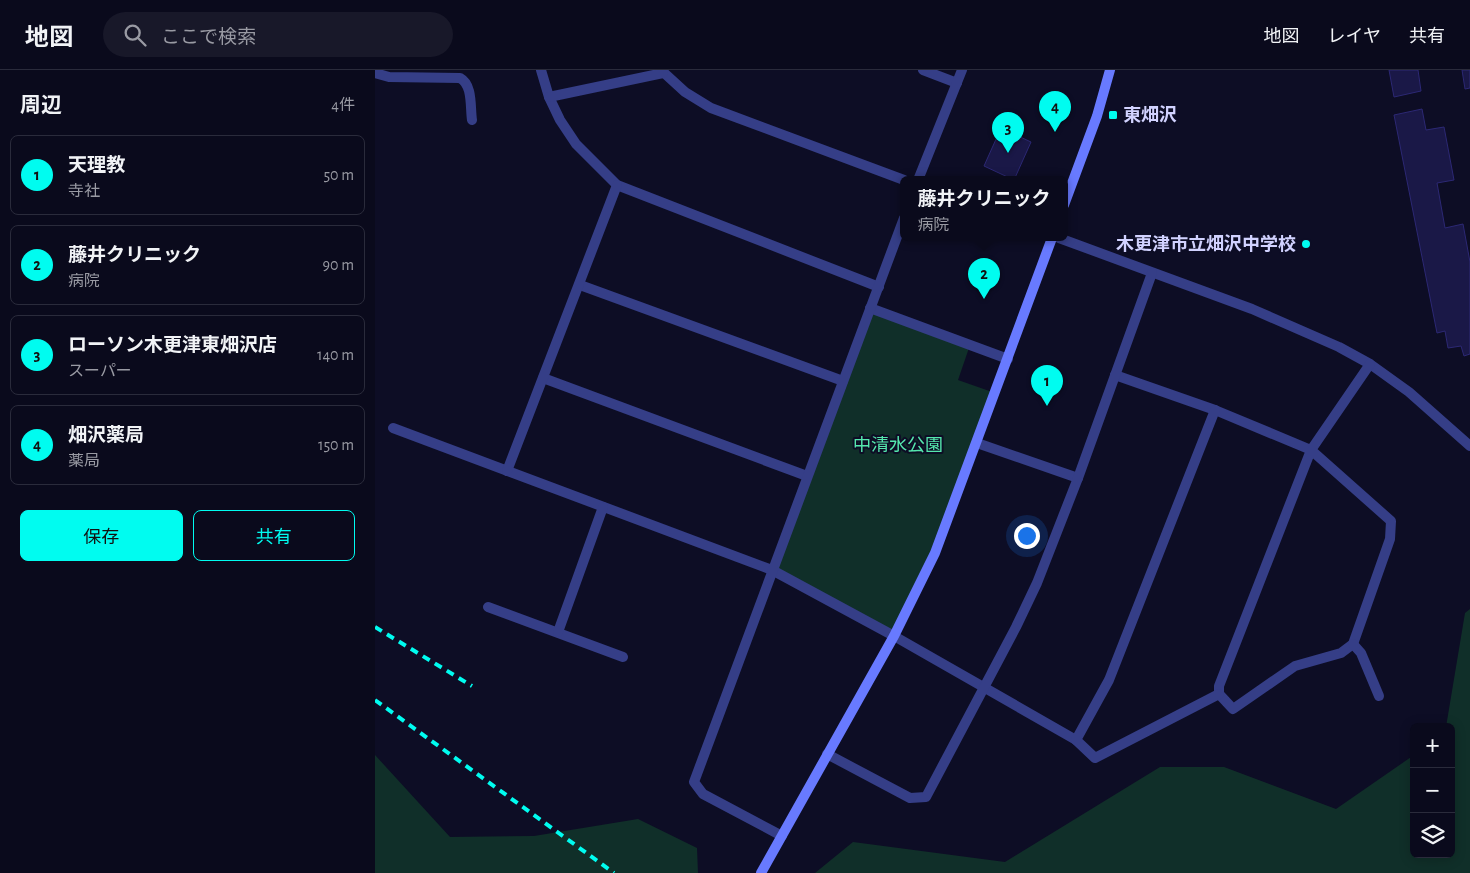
<!DOCTYPE html>
<html lang="ja">
<head>
<meta charset="utf-8">
<style>
	:root { --surface:#0a0a1c; --page:#181829; --text:#f1f3f6; --muted:#999aa3; --line:#2a2b3b; --accent:#00fcf0 }
	body { margin:0; font-family:"Alegreya Sans","Noto Sans JP",sans-serif; background:var(--page); color:var(--text) }
	.controls { position:absolute; right:15px; bottom:15px; display:grid; overflow:hidden; border-radius:8px; box-shadow:0 2px 12px #0003 }
	.controls button { width:45px; height:45px; display:grid; place-items:center; padding:0; border:0; border-bottom:1px solid var(--line); background:var(--surface); color:var(--text); font:25px sans-serif }
	.you { position:absolute; left:651px; top:465px; width:18px; height:18px; margin:-12px; border:4px solid #fff; border-radius:50%; background:#1a73e8; box-shadow:0 0 0 8px #1a73e833 }
	.badge { display:grid; place-items:center; width:32px; height:32px; border-radius:50%; background:var(--accent); color:#111; font-size:16px; font-weight:700 }
	.pin { position:absolute; translate:-50% -41px; filter:drop-shadow(0 1px 2px #0008) }
	.pin::after { content:''; position:absolute; top:26px; width:18px; height:15px; background:inherit; clip-path:polygon(0 0,100% 0,50% 100%) }
	.popup { position:absolute; left:525px; top:106px; width:168px; height:65px; box-sizing:border-box; display:grid; place-content:center; border-radius:8px; background:var(--surface); filter:drop-shadow(0 1px 4px #0005); font-size:16px; white-space:nowrap; color:var(--muted) }
	.popup b { font-size:19px; color:var(--text) }
	.popup::after { content:''; position:absolute; left:50%; top:100%; margin-left:-10px; border:10px solid transparent; border-top-color:var(--surface) }
	.list { margin:0; padding:0; list-style:none }
	h2 { display:flex; justify-content:space-between; align-items:center; height:65px; margin:0; padding:0 20px; font-size:21px }
	h2 small { font-size:16px; font-weight:400; color:var(--muted) }
	.list li { display:grid; grid-template-columns:32px 1fr auto; gap:15px; align-items:center; box-sizing:border-box; height:80px; margin:0 10px 10px; padding:0 10px; border:1px solid var(--line); border-radius:8px }
	.list b { display:block; font-size:19px; white-space:nowrap }
	.list p { margin:0; font-size:16px; white-space:nowrap; color:var(--muted) }
	.list em { font-size:16px; font-style:normal; color:var(--muted) }
	.actions { display:flex; gap:10px; padding:15px 20px }
	.actions a { flex:1; padding:11px 0; border:1px solid var(--accent); border-radius:8px; text-align:center; font-size:18px; color:var(--accent) }
	.actions .main { background:var(--accent); color:#111 }
	.icon { flex:none; width:28px; height:28px; fill:none; stroke:currentColor; stroke-width:2; stroke-linecap:round; stroke-linejoin:round }
	.map { position:relative; flex:none; width:1095px; height:803px; overflow:hidden }
	header { display:flex; align-items:center; gap:30px; box-sizing:border-box; height:70px; padding:0 25px; background:var(--surface); border-bottom:1px solid var(--line) }
	header strong { font-size:24px }
	nav { display:flex; gap:28px; margin-inline-start:auto; font-size:18px }
	.search { width:350px; height:45px; background:var(--page); display:flex; align-items:center; gap:12px; box-sizing:border-box; padding:0 18px; border-radius:28px; color:var(--muted); font-size:19px }
	main { display:flex }
	aside { flex:1; background:var(--surface) }
	.map>svg:first-child { display:block }
</style>
</head>
<body>
<header>
<strong>地図</strong>
<div class="search"><svg class="icon" aria-label="search" viewBox="0 0 24 24"><circle cx="10" cy="10" r="6"/><path d="M15 15l6 6"/></svg>ここで検索</div>
<nav><a>地図</a><a>レイヤ</a><a>共有</a></nav>
</header>
<main>
<aside>
<h2>周辺<small>4件</small></h2>
<ul class="list">
<li><span class="badge">1</span><div><b>天理教</b><p>寺社</p></div><em>50 m</em></li>
<li><span class="badge">2</span><div><b>藤井クリニック</b><p>病院</p></div><em>90 m</em></li>
<li><span class="badge">3</span><div><b>ローソン木更津東畑沢店</b><p>スーパー</p></div><em>140 m</em></li>
<li><span class="badge">4</span><div><b>畑沢薬局</b><p>薬局</p></div><em>150 m</em></li>
</ul>
<div class="actions"><a class="main">保存</a><a>共有</a></div>
</aside>
<div class="map">
<svg width="1095" height="803" viewBox="0 0 1095 803">
	<rect width="100%" height="100%" fill="#0d0d25"/>
	<g fill="#102f29">
		<polygon points="495,238 595,275 583,310 620,323 560,483 519,566 397,500"/>
		<polygon points="1095,539 1095,803 440,803 478,772 630,792 785,697 849,697 961,739 1039,685 1039,784 1076,784 1076,657 1071,657 1090,543"/>
		<polygon points="0,685 75,767 159,766 263,749 322,778 323,803 0,803"/>
	</g>
	<g fill="#1a1847" stroke="#2c2874">
		<polygon points="1014,0 1043,0 1046,21 1019,27"/>
		<polygon points="1087,0 1095,0 1095,18 1090,19"/>
		<polygon points="1047,39 1051,60 1069,57 1079,110 1062,113 1070,158 1088,154 1095,192 1095,284 1089,286 1086,276 1073,278 1070,261 1062,263 1019,45"/>
		<polygon points="626,58 656,72 639,110 609,96"/>
	</g>
	<g fill="none" stroke-linecap="round" stroke-linejoin="round">
		<g stroke="#353e87" stroke-width="10">
			<polyline points="166,0 174,27 185,50 201,74 242,115 504,217"/>
			<polyline points="286,0 310,22 336,38 529,110"/>
			<polyline points="548,0 582,13"/>
			<path d="M 0,3 L 14,7 L 85,8 C 98,15 95,37 97,50"/>
			<polyline points="174,27 288,3"/>
			<polyline points="543,110 587,0"/>
			<polyline points="684,168 877,239 964,277 995,294 1034,322 1095,376"/>
			<polyline points="205,215 468,311"/>
			<polyline points="495,238 633,289"/>
			<polyline points="740,305 840,340 936,380 1016,451 1015,469 978,574 966,583 920,596 858,639 844,624 844,616 936,380 995,294"/>
			<polyline points="168,308 432,406"/>
			<polyline points="18,358 397,500 519,566 701,670 720,688 844,624"/>
			<polyline points="602,373 703,408"/>
			<polyline points="132,401 242,115"/>
			<polyline points="113,537 248,587"/>
			<polyline points="183,562 228,437"/>
			<polyline points="978,574 986,583 1004,626"/>
			<polyline points="701,670 734,610 840,340"/>
			<polyline points="452,684 535,728 551,727 641,557 662,513 703,408 777,203"/>
			<polyline points="407,766 328,724 319,712 529,148"/>
		</g>
		<g stroke="#687aff" stroke-width="10">
			<polyline points="689,135 722,46 735,0"/>
			<polyline points="386,803 519,566 560,483 677,168"/>
		</g>
		<g stroke="#00fcf0" stroke-width="4" stroke-dasharray="8 6" stroke-linecap="butt">
			<polyline points="0,557 97,616"/>
			<polyline points="0,630 239,803"/>
		</g>
	</g>
	<g fill="#00fcf0" stroke="#0d0d25" stroke-width="2">
		<rect x="733" y="40" width="10" height="10" rx="2.5"/>
		<circle cx="931" cy="174" r="5"/>
	</g>
	<g text-anchor="middle" stroke-width="4" stroke-linejoin="round" paint-order="stroke">
		<g font-size="18" font-weight="bold" fill="#d1d2ff" stroke="#0d0d25" text-anchor="start">
			<text x="748" y="51">東畑沢</text>
			<text x="921" y="180" text-anchor="end">木更津市立畑沢中学校</text>
		</g>
		<g font-size="18" fill="#55e7ad" stroke="#0d0d25">
			<text x="523" y="381">中清水公園</text>
		</g>
	</g>
</svg>
<div class="controls">
<button>+</button>
<button>−</button>
<button><svg class="icon" aria-label="layers" viewBox="0 0 24 24"><path d="M12 4l9 5-9 5-9-5zM3 14l9 5 9-5"/></svg></button>
</div>
<div class="you"></div>
<div class="pin badge" style="left:672px;top:336px">1</div>
<div class="pin badge" style="left:609px;top:229px">2</div>
<div class="popup"><b>藤井クリニック</b>病院</div>
<div class="pin badge" style="left:633px;top:83px">3</div>
<div class="pin badge" style="left:680px;top:62px">4</div>
</div>
</main>
</body>
</html>
